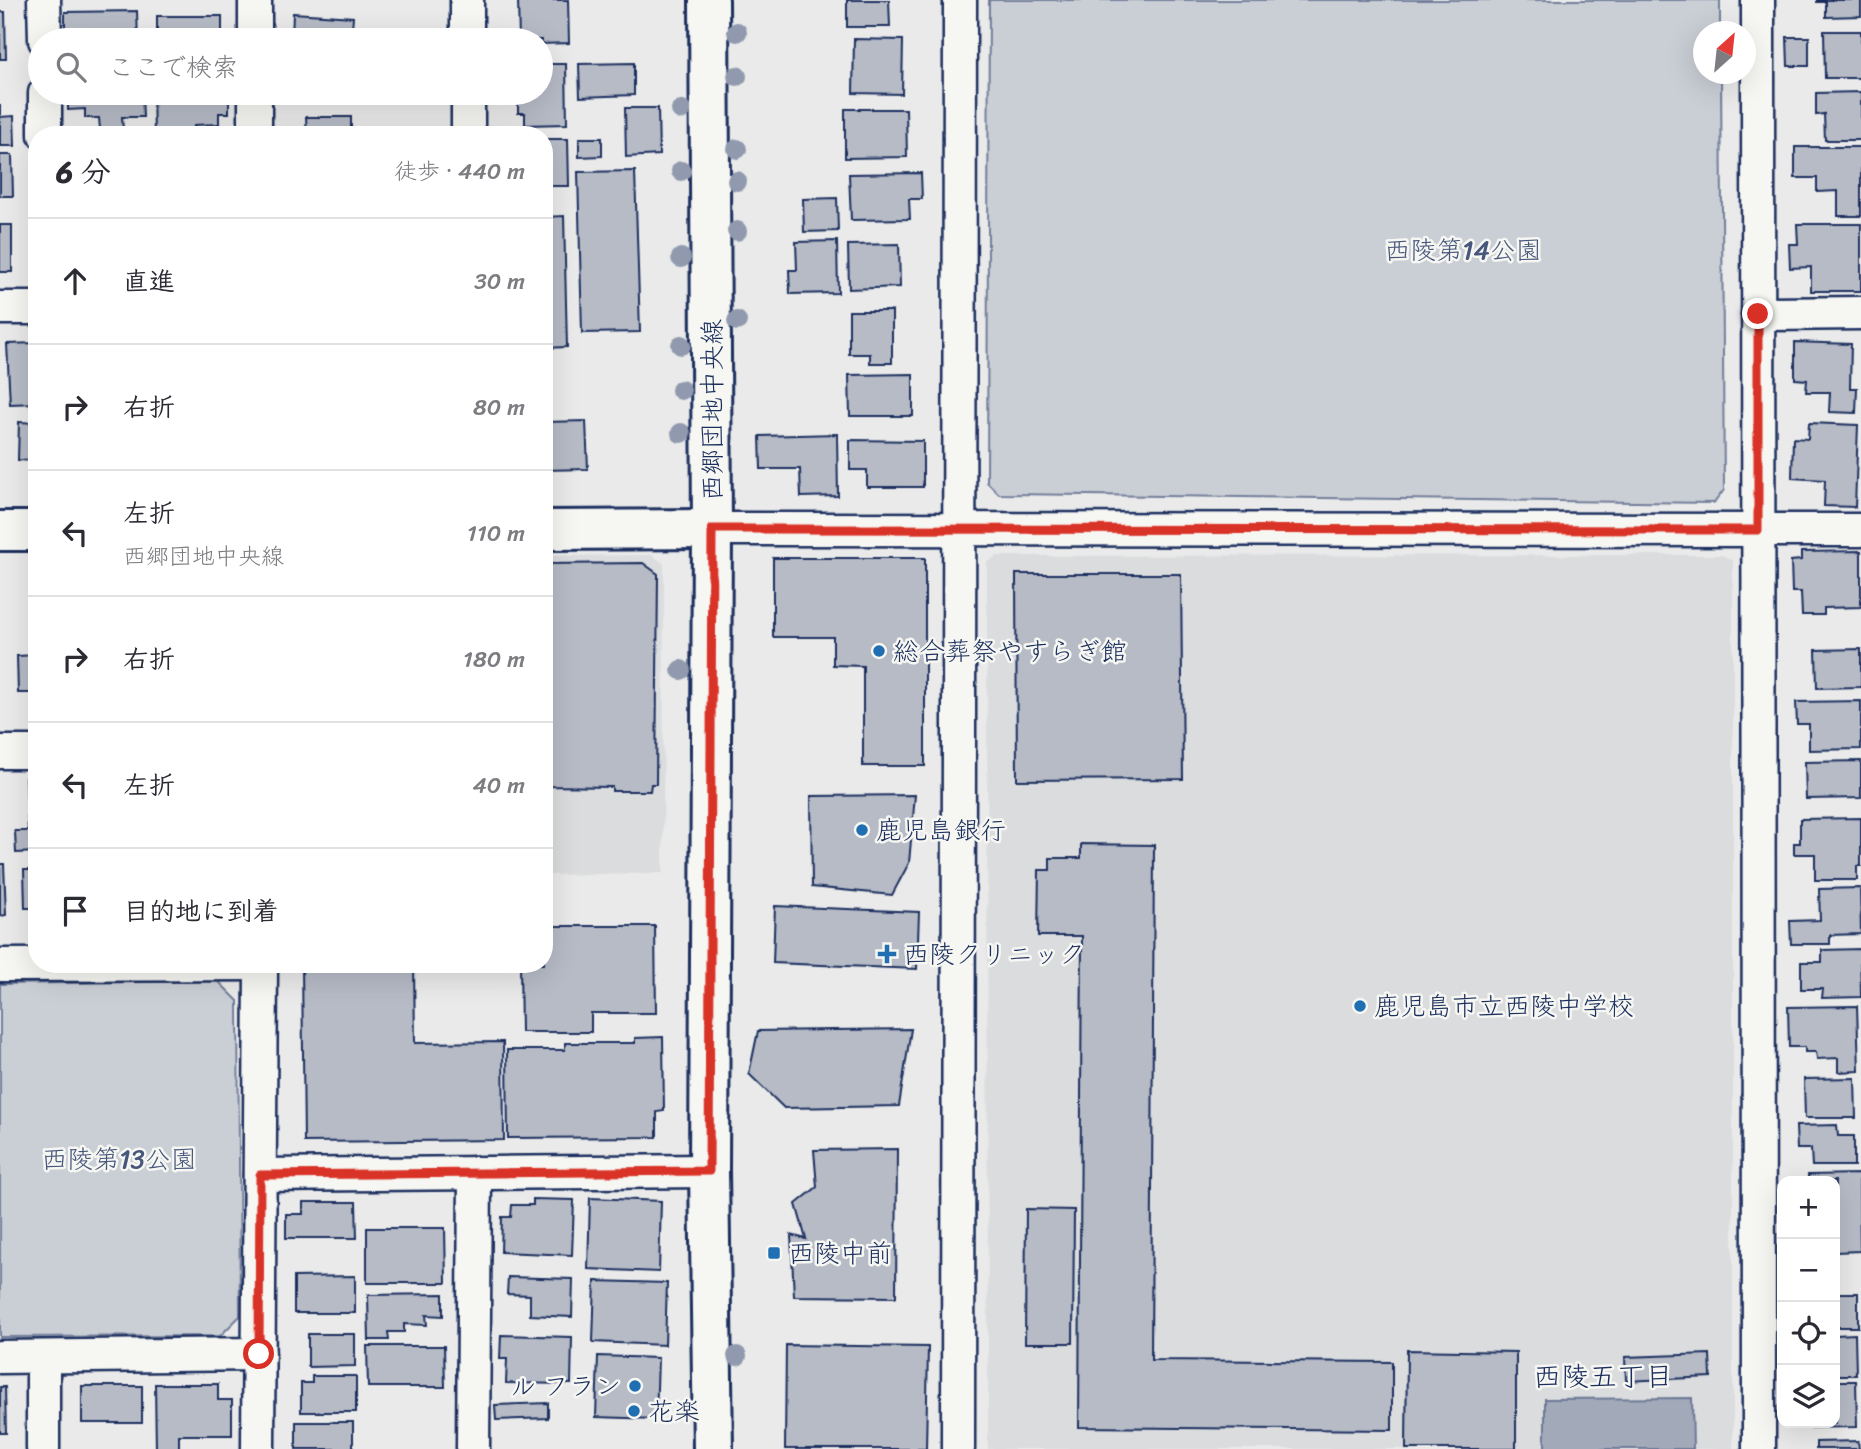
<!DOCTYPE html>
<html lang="ja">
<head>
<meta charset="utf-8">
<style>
	:root { --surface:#fff; --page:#f2f2f3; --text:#2b2b33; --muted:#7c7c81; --line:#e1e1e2 }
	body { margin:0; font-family:Sriracha,"Klee One",sans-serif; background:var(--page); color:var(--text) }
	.controls { position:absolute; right:21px; bottom:21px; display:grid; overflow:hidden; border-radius:14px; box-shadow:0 7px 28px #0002 }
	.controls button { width:63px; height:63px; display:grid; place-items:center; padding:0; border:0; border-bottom:2px solid var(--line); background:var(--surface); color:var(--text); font:35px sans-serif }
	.compass { position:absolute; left:1693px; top:21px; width:63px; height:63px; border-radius:50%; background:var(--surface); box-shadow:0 7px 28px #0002; rotate:27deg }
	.stop { position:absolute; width:21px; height:21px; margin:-16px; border:5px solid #d93025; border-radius:50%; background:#fff }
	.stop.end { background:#d93025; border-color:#fff; box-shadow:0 2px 7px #0008 }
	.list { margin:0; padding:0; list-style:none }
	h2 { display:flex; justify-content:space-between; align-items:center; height:91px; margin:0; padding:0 28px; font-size:30px }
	h2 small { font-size:23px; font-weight:400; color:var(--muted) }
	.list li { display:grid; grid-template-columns:46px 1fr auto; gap:21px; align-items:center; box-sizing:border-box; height:126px; padding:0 28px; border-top:2px solid var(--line) }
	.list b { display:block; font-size:26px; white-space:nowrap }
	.list p { margin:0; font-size:23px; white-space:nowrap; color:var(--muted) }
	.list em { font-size:23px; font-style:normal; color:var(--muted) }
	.icon { flex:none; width:38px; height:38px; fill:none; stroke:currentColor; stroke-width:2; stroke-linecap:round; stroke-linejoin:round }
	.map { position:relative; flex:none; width:1861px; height:1449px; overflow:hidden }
	.search { position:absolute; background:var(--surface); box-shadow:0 7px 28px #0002; left:28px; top:28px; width:525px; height:77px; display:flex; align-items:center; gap:18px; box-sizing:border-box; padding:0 24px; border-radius:38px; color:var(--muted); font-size:26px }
	.panel { position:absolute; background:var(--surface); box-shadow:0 7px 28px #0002; left:28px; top:126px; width:525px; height:847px; border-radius:28px }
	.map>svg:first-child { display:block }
</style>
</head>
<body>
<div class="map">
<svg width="1861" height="1449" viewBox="0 0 1861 1449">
	<rect width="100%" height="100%" fill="#e9eae9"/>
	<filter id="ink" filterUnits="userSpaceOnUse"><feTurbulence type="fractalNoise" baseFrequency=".0143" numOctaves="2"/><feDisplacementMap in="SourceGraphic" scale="14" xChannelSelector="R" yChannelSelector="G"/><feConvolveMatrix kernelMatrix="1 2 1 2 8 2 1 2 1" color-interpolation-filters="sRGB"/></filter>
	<g filter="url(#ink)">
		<g fill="#dadcde">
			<polygon points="652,555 664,564 663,873 544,875 544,556"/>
			<polygon points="1722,555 1733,561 1733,1449 988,1449 987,562 997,556"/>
		</g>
		<g fill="#caced5" stroke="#727e9a" stroke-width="2">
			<polygon points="989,0 1720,0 1720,31 1703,32 1703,74 1721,74 1724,490 1714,503 999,494 987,482"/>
			<polygon points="218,981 238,1001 240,1316 220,1336 0,1337 0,984"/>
		</g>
		<polygon fill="#a2aaba" stroke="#6c7995" stroke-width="2" points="1692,1398 1693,1449 1545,1449 1545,1399"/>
		<g fill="#b6bbc6" stroke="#1b2f5e" stroke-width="2">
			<polygon points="518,0 568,0 569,43 541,44 541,40 519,40"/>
			<polygon points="847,0 889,0 890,27 847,27"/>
			<polygon points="1817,0 1861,0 1861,16 1826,17 1826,2 1817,2"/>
			<polygon points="137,11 138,40 86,40 86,32 65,32 65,12"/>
			<polygon points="0,12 5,12 6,59 0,59"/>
			<polygon points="293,13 353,17 351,40 292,40"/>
			<rect x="157" y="16" width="65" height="24"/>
			<polygon points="1824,31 1861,31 1861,78 1825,78"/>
			<polygon points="1787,37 1809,37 1809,66 1788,66"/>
			<polygon points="854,39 903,40 902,94 853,93"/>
			<polygon points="634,63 634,95 580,97 579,64"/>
			<polygon points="541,64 566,64 567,124 525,125 525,113 518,113 518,98 500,99 500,93 541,93"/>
			<polygon points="1861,92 1861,140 1825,140 1824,114 1816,115 1816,93"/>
			<polygon points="68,93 142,93 143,117 122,117 123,129 100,129 99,118 85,118 85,109 68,110"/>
			<polygon points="153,93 229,93 229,113 219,113 219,124 194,125 194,132 154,133"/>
			<polygon points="0,104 0,117 14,116 15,146 0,146"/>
			<polygon points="625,108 658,108 659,155 626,157"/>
			<polygon points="845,109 906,109 907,157 845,158"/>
			<polygon points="306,117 351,117 351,135 307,135"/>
			<polygon points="579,138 602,138 602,156 579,157"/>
			<polygon points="544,139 568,139 569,186 544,186"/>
			<polygon points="1795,147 1861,147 1861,216 1838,216 1838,191 1817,192 1817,178 1795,178"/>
			<polygon points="0,155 12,155 13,196 0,196"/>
			<polygon points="635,171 640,332 582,333 578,172"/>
			<polygon points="921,173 922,199 909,199 910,219 851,220 849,174"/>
			<polygon points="837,198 838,231 804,232 803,199"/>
			<polygon points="564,216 567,347 544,348 544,217"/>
			<polygon points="1797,224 1861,224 1861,291 1811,291 1811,267 1790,268 1789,244 1798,244"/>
			<rect x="0" y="225" width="12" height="47"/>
			<polygon points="837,241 838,293 790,294 789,270 797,270 796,242"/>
			<polygon points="899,244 900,287 849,289 848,245"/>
			<polygon points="849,311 892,311 892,363 870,363 870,354 849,354"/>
			<polygon points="1795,342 1851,344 1850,388 1857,388 1856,413 1829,412 1830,392 1806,392 1807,380 1795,379"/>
			<polygon points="37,343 37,403 10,404 7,344"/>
			<polygon points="913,374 913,416 850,416 849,375"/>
			<polygon points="586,421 588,469 544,470 544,422"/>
			<polygon points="19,422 37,423 37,461 18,460"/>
			<polygon points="1809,423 1858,425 1855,507 1824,506 1825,480 1792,478 1793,438 1808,439"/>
			<polygon points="837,434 838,496 801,497 800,469 761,469 760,436"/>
			<polygon points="850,440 923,441 923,487 867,487 867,470 850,470"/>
			<polygon points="1861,551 1861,607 1824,608 1824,615 1802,615 1801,592 1792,592 1791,561 1801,560 1801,552"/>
			<polygon points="773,558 925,558 925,766 863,766 863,666 833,665 833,637 773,637"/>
			<polygon points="643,563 658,574 656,784 651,784 650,791 612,791 612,787 544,786 544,564"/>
			<polygon points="31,565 37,565 37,624 32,624"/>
			<polygon points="1016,574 1181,574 1183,779 1017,780"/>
			<polygon points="1861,649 1861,687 1817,688 1816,650"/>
			<polygon points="37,655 37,693 18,693 17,656"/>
			<polygon points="1861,701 1861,749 1809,750 1809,724 1797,724 1796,702"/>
			<polygon points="1861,761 1861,798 1806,799 1805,762"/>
			<polygon points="37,775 37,852 16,853 15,831 28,831 26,776"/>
			<polygon points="915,795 909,863 892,895 812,887 811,796"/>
			<polygon points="1861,818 1861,866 1857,866 1857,880 1815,880 1815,854 1794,854 1794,843 1800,843 1800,819"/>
			<polygon points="1081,844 1154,845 1151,1360 1392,1362 1392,1430 1079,1427 1082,936 1038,936 1039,870 1050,870 1050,858 1081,858"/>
			<polygon points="0,864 4,864 6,915 0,916"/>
			<polygon points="24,870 37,870 37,908 25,908"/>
			<polygon points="1860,888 1861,934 1830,935 1830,944 1791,944 1790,921 1820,920 1819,889"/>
			<polygon points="775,906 919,912 917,969 773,963"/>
			<polygon points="544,926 655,926 656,1013 591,1013 591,1032 521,1032 520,964 544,964"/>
			<polygon points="1860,949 1861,997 1822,998 1823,989 1801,989 1801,962 1822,962 1822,950"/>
			<polygon points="302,964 414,964 415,1043 503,1042 504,1140 304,1142"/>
			<polygon points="1857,1006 1859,1071 1838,1072 1838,1058 1817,1059 1816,1052 1805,1052 1805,1047 1789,1047 1788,1007"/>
			<polygon points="911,1029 899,1106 784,1108 749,1074 758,1031"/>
			<polygon points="663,1037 664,1111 657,1112 657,1137 508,1138 507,1050 565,1050 565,1043 635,1043 635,1038"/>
			<polygon points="1855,1078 1856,1118 1805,1118 1804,1079"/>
			<polygon points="1837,1125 1838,1136 1854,1136 1854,1166 1812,1166 1811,1149 1797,1149 1796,1126"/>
			<polygon points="897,1149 896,1297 794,1296 791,1235 806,1239 796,1204 817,1187 814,1150"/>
			<polygon points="1859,1174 1860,1251 1835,1252 1835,1181 1808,1181 1808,1175"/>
			<polygon points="590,1198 661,1201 659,1272 588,1269"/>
			<polygon points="533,1199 574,1200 572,1255 501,1252 502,1217 511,1217 512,1205 533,1205"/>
			<polygon points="303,1202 356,1202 357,1238 286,1238 286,1214 303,1214"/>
			<polygon points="1026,1209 1074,1210 1073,1343 1025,1343"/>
			<polygon points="367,1228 445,1228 446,1283 367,1283"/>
			<polygon points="355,1276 355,1313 294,1313 294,1277"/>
			<polygon points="508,1277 573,1279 572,1317 530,1315 530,1295 507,1294"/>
			<polygon points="595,1281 667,1283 665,1345 593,1342"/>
			<rect x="1835" y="1293" width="23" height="34"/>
			<polygon points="443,1294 443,1316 426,1315 427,1325 404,1324 404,1332 388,1332 389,1340 369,1340 368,1295"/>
			<polygon points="308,1334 355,1334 355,1366 308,1367"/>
			<polygon points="1855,1334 1856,1375 1835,1375 1835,1335"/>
			<polygon points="501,1335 572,1337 571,1384 506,1383 507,1359 500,1359"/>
			<polygon points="786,1345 928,1347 926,1449 785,1449"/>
			<polygon points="367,1346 444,1346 445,1387 368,1387"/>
			<polygon points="1407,1350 1516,1352 1516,1449 1406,1449"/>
			<polygon points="1710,1354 1711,1377 1626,1381 1625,1357"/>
			<polygon points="598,1356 658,1358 656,1419 596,1417"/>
			<polygon points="312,1376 356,1376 356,1412 301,1412 301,1383 312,1383"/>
			<polygon points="1835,1381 1856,1381 1857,1427 1798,1428 1797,1423 1835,1423"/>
			<polygon points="155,1384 218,1384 218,1400 232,1400 232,1435 179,1435 179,1449 156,1449"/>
			<rect x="82" y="1386" width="60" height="37"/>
			<polygon points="0,1387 5,1387 6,1433 0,1433"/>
			<polygon points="548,1403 548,1418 496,1420 495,1405"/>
			<rect x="296" y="1422" width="57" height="27"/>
			<polygon points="1858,1441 1859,1449 1816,1449 1816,1442"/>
		</g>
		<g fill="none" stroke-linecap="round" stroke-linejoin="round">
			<defs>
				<g id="street">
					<polyline points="44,0 45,40"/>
					<polyline points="255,0 255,40"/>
					<polyline points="467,0 467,40"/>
					<polyline points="1758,0 1759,1449"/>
					<polyline points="45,93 45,135"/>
					<polyline points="255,93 255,135"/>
					<polyline points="468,93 468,135"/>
					<polyline points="0,308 37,308"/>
					<polyline points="1758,314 1861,313"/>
					<polyline points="712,529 1861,530"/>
					<polyline points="0,752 37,752"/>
					<polyline points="0,965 261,964"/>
					<polyline points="260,1175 709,1171"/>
					<polyline points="0,1357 259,1354"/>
					<polyline points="43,1357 43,1449"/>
					<polyline points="258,1449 261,964"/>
					<polyline points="473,1449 475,1173"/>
					<polyline points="958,1449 960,0"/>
				</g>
				<g id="secondary">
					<polyline points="709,0 712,529 709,1171 713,1449"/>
					<polyline points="544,530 712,529"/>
					<polyline points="0,531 37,531"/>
				</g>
			</defs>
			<use href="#street" stroke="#1b2f5e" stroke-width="37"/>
			<use href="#secondary" stroke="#1b2f5e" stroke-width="44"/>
			<use href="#street" stroke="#f6f6f2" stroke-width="32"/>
			<use href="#secondary" stroke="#f6f6f2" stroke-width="38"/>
		</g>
		<g fill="#9099ad">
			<circle cx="737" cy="32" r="10"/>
			<circle cx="737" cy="76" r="10"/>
			<circle cx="681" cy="110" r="10"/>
			<circle cx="737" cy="149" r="10"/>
			<circle cx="681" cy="171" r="10"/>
			<circle cx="737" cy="181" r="10"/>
			<circle cx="737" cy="231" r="10"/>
			<circle cx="681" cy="258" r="10"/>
			<circle cx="737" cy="321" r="10"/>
			<circle cx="681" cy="345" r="10"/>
			<circle cx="681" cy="390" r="10"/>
			<circle cx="681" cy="433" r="10"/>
			<circle cx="681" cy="670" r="10"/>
			<circle cx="737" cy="1356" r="10"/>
		</g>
	</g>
	<g fill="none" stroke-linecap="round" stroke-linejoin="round" filter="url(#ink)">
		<polyline stroke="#d93025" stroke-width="9" points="259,1354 260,1175 709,1171 712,529 1758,530 1758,314"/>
	</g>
	<g fill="#1f6fb2" stroke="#f6f6f2" stroke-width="2.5">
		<circle cx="879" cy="651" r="7"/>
		<circle cx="862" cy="830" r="7"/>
		<path d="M883.5 943.5h7v7h7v7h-7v7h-7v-7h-7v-7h7z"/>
		<circle cx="1360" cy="1006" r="7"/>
		<rect x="767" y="1246" width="14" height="14" rx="3.5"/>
		<circle cx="635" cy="1386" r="7"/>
		<circle cx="634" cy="1411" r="7"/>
	</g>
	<g text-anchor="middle" stroke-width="5" stroke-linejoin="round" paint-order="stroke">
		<g font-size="26" fill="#47577c" stroke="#f6f6f2">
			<text x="1463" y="259">西陵第14公園</text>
			<text x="119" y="1168">西陵第13公園</text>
		</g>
		<g font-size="26" fill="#1b2f5e" stroke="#f6f6f2">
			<text transform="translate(712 410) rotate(-90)" y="9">西郷団地中央線</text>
		</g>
		<g font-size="26" fill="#1b2f5e" stroke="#f6f6f2" text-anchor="start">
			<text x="893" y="660">総合葬祭やすらぎ館</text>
			<text x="876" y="839">鹿児島銀行</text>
			<text x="903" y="963">西陵クリニック</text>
			<text x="1374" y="1015">鹿児島市立西陵中学校</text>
			<text x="788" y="1262">西陵中前</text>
			<text x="621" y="1395" text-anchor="end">ル フラン</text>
			<text x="648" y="1420">花楽</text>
		</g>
		<g font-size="28" fill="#1b2f5e" stroke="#f6f6f2">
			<text x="1603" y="1386">西陵五丁目</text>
		</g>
	</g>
</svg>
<div class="controls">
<button>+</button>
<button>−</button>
<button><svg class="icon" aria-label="locate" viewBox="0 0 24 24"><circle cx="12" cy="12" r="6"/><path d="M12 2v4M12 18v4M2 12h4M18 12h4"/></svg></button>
<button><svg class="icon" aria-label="layers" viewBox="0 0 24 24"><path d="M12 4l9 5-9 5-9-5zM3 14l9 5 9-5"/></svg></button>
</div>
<svg class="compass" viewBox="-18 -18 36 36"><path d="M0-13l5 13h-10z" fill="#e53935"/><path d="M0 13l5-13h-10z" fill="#7c7c81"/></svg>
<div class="stop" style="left:259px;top:1354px"></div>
<div class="stop end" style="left:1758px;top:314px"></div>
<div class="search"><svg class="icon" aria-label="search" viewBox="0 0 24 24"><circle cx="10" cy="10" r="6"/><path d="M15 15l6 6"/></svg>ここで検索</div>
<section class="panel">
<h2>6 分<small>徒歩 · 440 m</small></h2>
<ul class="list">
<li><svg class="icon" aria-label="ahead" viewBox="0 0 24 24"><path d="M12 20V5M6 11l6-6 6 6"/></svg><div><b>直進</b></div><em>30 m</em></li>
<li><svg class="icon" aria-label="right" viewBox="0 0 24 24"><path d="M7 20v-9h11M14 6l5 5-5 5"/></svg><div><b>右折</b></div><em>80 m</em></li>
<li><svg class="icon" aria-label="left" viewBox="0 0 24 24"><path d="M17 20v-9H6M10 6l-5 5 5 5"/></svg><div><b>左折</b><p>西郷団地中央線</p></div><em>110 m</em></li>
<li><svg class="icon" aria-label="right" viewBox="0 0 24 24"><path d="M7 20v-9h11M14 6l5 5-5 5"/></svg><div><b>右折</b></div><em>180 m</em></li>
<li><svg class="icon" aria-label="left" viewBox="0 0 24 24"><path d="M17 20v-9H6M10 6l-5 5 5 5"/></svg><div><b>左折</b></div><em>40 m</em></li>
<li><svg class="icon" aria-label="arrive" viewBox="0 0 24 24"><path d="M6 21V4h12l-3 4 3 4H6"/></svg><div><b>目的地に到着</b></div></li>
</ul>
</section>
</div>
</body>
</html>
